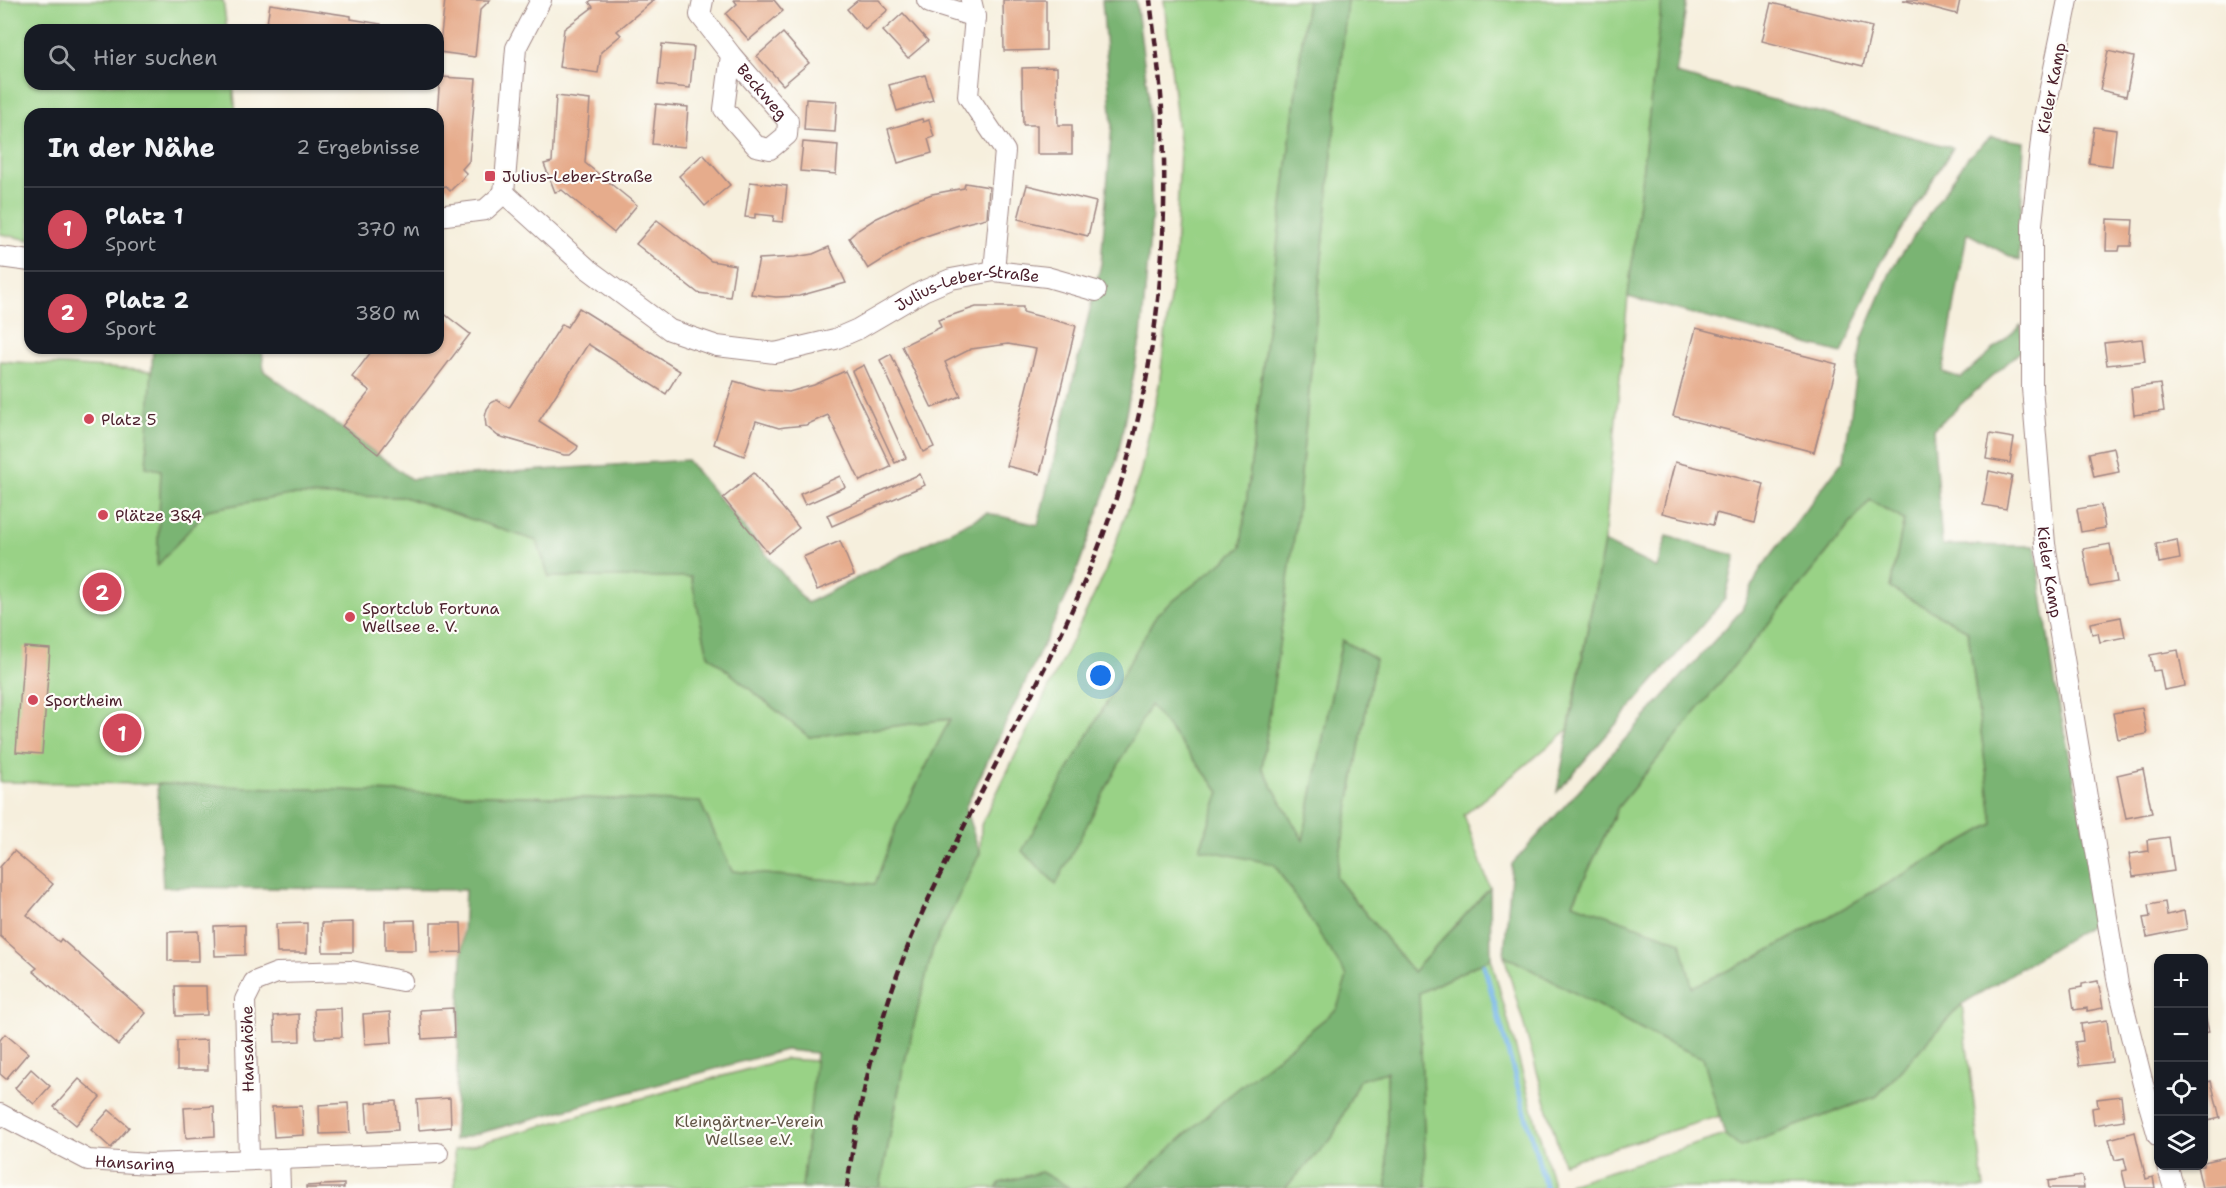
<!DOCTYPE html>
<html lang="de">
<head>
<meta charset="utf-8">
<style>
	:root { --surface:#171b24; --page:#20242c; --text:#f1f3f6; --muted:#9ea1a6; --line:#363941; --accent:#d1495b }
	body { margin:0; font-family:"Shantell Sans",sans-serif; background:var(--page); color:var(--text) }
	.controls { position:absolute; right:18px; bottom:18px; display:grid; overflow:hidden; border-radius:12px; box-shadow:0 2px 4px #0004 }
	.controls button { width:54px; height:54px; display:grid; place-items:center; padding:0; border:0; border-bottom:2px solid var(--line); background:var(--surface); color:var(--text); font:30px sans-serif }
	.you { position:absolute; left:1101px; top:676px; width:21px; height:21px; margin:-15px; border:4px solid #fff; border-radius:50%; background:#1a73e8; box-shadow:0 0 0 9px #1a73e833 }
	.badge { display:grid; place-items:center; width:39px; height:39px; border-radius:50%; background:var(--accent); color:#fff; font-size:20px; font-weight:700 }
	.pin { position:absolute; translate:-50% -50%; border:3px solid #fff; box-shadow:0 2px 6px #0006 }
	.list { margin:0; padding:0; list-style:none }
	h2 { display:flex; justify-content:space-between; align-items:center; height:78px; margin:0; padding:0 24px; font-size:26px }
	h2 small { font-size:20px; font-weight:400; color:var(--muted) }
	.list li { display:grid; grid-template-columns:39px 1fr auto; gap:18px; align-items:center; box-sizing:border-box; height:84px; padding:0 24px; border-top:2px solid var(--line) }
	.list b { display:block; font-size:22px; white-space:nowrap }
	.list p { margin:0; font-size:20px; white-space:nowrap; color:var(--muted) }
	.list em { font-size:20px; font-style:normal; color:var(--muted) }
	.icon { flex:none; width:33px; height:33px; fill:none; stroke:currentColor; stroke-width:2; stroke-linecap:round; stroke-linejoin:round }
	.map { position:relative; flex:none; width:2226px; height:1188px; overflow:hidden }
	.search { position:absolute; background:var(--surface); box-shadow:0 2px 4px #0004; left:24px; top:24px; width:420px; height:66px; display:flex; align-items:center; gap:15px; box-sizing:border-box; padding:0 21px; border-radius:18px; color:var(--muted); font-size:22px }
	.panel { position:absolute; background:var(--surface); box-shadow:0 2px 4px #0004; left:24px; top:108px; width:420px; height:246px; border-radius:18px }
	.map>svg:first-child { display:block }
</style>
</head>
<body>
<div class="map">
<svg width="2226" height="1188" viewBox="0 0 2226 1188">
	<rect width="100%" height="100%" fill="#fdfcf7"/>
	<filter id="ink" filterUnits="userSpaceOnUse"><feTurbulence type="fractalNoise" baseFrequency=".0167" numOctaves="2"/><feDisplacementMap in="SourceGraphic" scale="12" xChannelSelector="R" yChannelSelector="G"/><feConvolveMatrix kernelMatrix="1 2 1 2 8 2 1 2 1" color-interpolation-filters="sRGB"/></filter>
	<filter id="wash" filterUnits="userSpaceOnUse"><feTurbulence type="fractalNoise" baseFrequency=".008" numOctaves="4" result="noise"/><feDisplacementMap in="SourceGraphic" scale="24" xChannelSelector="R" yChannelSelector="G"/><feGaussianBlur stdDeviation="1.35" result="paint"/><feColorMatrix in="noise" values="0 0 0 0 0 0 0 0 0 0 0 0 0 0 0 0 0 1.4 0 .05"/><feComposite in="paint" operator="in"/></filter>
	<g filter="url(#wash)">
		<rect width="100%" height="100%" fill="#f6efdd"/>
		<g fill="#99d286" stroke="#727858" stroke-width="1.5">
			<polygon points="0,0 223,0 227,30 30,30 30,84 233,84 236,114 30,114 30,240 0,234"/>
			<polygon points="1164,0 1307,0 1241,547 1157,614 1056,883 1150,704 1220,792 1200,849 1274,863 1348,976 1337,1009 1224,1100 1126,1188 1070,1188 1041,1172 1000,1183 996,1188 880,1188 902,1073 933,948 980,853 981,825 1104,575 1140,475 1159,385 1175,258 1180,150"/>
			<polygon points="1347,0 1662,0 1628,297 1604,542 1568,730 1464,815 1490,888 1413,972 1336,877 1375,659 1342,640 1303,841 1262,768 1297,515"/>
			<polygon points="0,361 153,371 146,467 161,470 157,565 207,510 290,495 404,497 537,541 549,577 691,576 708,655 809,737 950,719 896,826 876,884 732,871 700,802 157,784 0,782"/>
			<polygon points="1870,500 1904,520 1890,587 1968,631 1993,824 1759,956 1692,988 1573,904 1618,807"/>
			<polygon points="1504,955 1666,1042 1704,1058 1720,1116 1563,1163"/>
			<polygon points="1491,958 1554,1188 1426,1188 1419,993"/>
			<polygon points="1962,1004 1984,1188 1570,1188 1569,1184 1725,1135 1740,1147 1877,1096"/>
			<polygon points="785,1059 816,1061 802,1188 455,1188 454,1150"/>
			<polygon points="1387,1071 1387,1188 1285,1188 1332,1138 1359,1080"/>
		</g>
		<g fill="#7ab473" stroke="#626a4f" stroke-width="1.5" fill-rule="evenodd">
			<polygon points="1102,0 1136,0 1148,93 1152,215 1141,336 1117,460 1071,587 965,808 980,853 933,948 902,1073 880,1188 802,1188 816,1053 785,1050 454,1140 465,890 163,887 157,784 700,802 732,871 875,884 896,826 950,719 809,737 708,655 691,577 549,577 537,541 404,497 290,495 207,510 157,566 161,470 146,467 153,348 262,348 264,371 411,479 687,460 807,603 987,513 1038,525 1101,264 1112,124"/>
			<polygon points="1307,0 1347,0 1297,515 1262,768 1303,840 1342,640 1375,659 1336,877 1413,972 1490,888 1491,958 1419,993 1426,1188 1387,1188 1387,1072 1359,1080 1332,1138 1285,1188 1126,1188 1224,1100 1337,1009 1347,976 1274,864 1200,849 1220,792 1150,705 1056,884 1022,851 1157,614 1241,547"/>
			<polygon points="1662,0 1687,0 1676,74 1953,148 1880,263 1842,353 1628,297"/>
			<path d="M 1991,137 L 2024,142 L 2019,261 L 1967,233 L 1943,372 L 1961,378 L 2021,325 L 2023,349 L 1933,429 L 1942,545 L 2035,546 L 2056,690 L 2102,918 L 1962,1004 L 1877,1096 L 1740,1147 L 1725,1135 L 1703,1058 L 1666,1042 L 1504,955 L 1512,864 L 1741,611 L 1760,570 L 1844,459 L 1862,339 L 1892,268 L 1968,157 ZM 1870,500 L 1904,520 L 1890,588 L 1968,631 L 1993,824 L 1759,956 L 1692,987 L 1681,942 L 1573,903 L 1618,807 Z"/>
			<polygon points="1667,536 1736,556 1725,599 1557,792 1604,542 1657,568"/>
			<polygon points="1041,1172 1070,1188 996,1188 1000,1183"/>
		</g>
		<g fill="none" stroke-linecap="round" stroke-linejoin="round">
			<polyline stroke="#75b5e9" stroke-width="5" points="1484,965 1546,1188"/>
		</g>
		<g id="blocks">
			<g fill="#e6ac8c">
				<polygon points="445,0 490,0 480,10 475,57 439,52"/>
				<polygon points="592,0 654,0 617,31 621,35 601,52 598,73 559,67 564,29 593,7 589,2"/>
				<polygon points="734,0 774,0 783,11 749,40 726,14 737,4"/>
				<polygon points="858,0 879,0 888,10 865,30 847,9"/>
				<polygon points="1003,0 1046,0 1046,50 1004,51"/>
				<polygon points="1903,0 1960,0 1957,14"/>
				<polygon points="1771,3 1872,27 1863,66 1762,41"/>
				<polygon points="270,4 351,16 351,19 381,24 380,30 266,30"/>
				<polygon points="903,13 928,41 908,58 883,31"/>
				<polygon points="783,33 809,63 783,85 757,56"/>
				<polygon points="662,44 694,47 690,88 658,85"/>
				<polygon points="2108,51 2134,57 2126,96 2100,90"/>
				<polygon points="1057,67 1058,125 1072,125 1072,154 1037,154 1037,125 1023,125 1022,68"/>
				<polygon points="925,75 933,100 897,111 889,85"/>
				<polygon points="440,77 476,79 469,161 462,169 467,174 450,191 445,186 438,192 437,114"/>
				<polygon points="556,96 590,100 585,163 637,205 614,233 562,190 555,192 544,164 552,162"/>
				<polygon points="806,99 837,101 835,132 804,130"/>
				<polygon points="656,104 688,107 685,147 652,144"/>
				<polygon points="922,119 923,122 929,120 934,137 928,139 932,153 898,163 888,129"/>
				<polygon points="2094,127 2116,130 2112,166 2089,163"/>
				<polygon points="803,142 838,145 836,174 800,171"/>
				<polygon points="703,154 730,185 705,206 679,176"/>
				<polygon points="750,182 787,186 783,222 773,221 774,216 765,215 755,214 755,218 745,217"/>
				<polygon points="965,183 989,187 987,218 962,224 926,236 906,245 868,269 849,238 858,230 875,219 913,201 932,194 964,188"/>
				<polygon points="1027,185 1096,202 1088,236 1018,219"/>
				<polygon points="2107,219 2133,220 2131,246 2120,246 2119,251 2106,251"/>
				<polygon points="657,220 711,261 735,265 730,297 698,293 636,244"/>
				<polygon points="829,247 846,283 799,296 776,297 751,294 759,259 795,257 813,254"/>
				<polygon points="976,307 1023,307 1023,312 1076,326 1040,474 1007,466 1036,349 1008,344 971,349 945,362 961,396 932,408 902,346 941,327 938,320"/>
				<polygon points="579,308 680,371 666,394 588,344 539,421 578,446 577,449 570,455 564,455 498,436 486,426 485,417 487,409 491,403 497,400 509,408 562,324 567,327"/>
				<polygon points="438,309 470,334 378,454 342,426 370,391 352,377 374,348 438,348"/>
				<polygon points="1696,328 1837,364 1814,452 1673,416"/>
				<polygon points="2142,339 2145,361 2107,365 2104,343"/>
				<polygon points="891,354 934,447 923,452 880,360"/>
				<polygon points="864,365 906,458 895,463 852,371"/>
				<polygon points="845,371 891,467 860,481 828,415 806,425 785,427 779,428 756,421 744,456 714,444 734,381 765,390 789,392 814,385"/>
				<polygon points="2160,384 2164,411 2134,415 2131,388"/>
				<polygon points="1990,434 2014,438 2010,463 1986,459"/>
				<polygon points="2114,448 2119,472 2094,477 2089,453"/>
				<polygon points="1675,462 1764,484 1755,523 1716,513 1713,525 1662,513"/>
				<polygon points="1989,471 2012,476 2006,509 1983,505"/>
				<polygon points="754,473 799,528 768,553 723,498"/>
				<polygon points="920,474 925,485 832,526 827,515"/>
				<polygon points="840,476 845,487 805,505 800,494"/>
				<polygon points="2101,505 2105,528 2081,532 2077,509"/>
				<polygon points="2177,540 2180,559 2159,563 2156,544"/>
				<polygon points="840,541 854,575 817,590 803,557"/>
				<polygon points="2110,544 2117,582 2090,587 2083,549"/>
				<polygon points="2121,617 2125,637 2100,642 2098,633 2092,634 2090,623"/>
				<polygon points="24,647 50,649 42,754 16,752"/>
				<polygon points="2178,650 2185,686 2164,690 2160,670 2153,671 2150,655"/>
				<polygon points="2142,708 2147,734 2118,739 2113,713"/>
				<polygon points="2143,769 2152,813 2126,818 2117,775"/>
				<polygon points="2169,837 2174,871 2133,877 2129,854 2148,851 2147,840"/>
				<polygon points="14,851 53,884 27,915 59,942 61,939 146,1013 118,1045 33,971 37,968 0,936 0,867"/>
				<polygon points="2165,902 2167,915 2184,911 2187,929 2147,937 2143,918 2150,917 2148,905"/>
				<polygon points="415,920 416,950 385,950 385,921"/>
				<polygon points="353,922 353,952 323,952 322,923"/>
				<polygon points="307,923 307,953 277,953 276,924"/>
				<polygon points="431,923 461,923 462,952 431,953"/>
				<polygon points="245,925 245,955 215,956 214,926"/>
				<polygon points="198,931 199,961 168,961 168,932"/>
				<polygon points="2098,981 2103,1008 2087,1011 2087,1008 2074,1010 2071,989 2082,987 2082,984"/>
				<polygon points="175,986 206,986 207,1015 176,1016"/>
				<polygon points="341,1008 342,1037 316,1038 314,1009"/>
				<polygon points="453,1008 454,1037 422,1039 420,1010"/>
				<polygon points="2204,1010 2209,1032 2204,1033"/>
				<polygon points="390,1012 392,1042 365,1044 363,1014"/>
				<polygon points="299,1014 300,1041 275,1042 274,1016"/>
				<polygon points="2107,1020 2112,1062 2079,1066 2075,1042 2083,1041 2081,1024"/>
				<polygon points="5,1034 28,1053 6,1079 0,1074 0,1040"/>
				<polygon points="207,1040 208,1070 177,1070 177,1041"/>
				<polygon points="31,1069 50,1086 34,1104 15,1088"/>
				<polygon points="79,1079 100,1097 76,1125 54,1107"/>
				<polygon points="2211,1081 2220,1118 2204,1122 2204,1083"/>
				<polygon points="2121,1096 2124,1120 2094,1125 2092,1108 2098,1107 2097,1099"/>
				<polygon points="450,1098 451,1127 419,1130 417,1100"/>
				<polygon points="396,1101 398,1130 368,1132 366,1103"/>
				<polygon points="348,1103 350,1133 320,1134 319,1105"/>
				<polygon points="214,1106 215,1136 186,1138 184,1108"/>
				<polygon points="302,1106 304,1135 274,1137 272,1107"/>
				<polygon points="109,1110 129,1127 111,1148 91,1130"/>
				<polygon points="2135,1132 2146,1179 2153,1177 2155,1188 2126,1188 2122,1171 2127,1170 2124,1158 2115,1160 2109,1139"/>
				<polygon points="2226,1157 2226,1186 2202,1188 2197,1166 2204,1166 2204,1162"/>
				<polygon points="2082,1176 2084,1188 2049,1188 2048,1181"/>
				<polygon points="344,1184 344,1188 306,1188 306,1186"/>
			</g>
		</g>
	</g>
	<g filter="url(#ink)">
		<use href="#blocks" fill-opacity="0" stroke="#a08784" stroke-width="1.5"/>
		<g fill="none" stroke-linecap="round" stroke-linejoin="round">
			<defs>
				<g id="minor">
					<path id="s1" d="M 703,0 L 700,15 L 731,55 L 788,121 L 787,135 L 770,149 L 756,146 L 724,109 L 731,55"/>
					<polyline points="927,0 930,3 975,17"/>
					<polyline points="971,0 975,17 968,96 1005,151 994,271"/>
					<path id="s2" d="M 2068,0 L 2043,122 L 2032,224 L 2032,388 L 2045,544 L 2118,984 L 2143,1084 L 2158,1136"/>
					<path id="s3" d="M 504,193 L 588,269 L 670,330 L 717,346 L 775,353 L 835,339 L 858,329 L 923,291 L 951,279 L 994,271 L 1047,277 L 1096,291"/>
					<polyline points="504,193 516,48 541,0"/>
					<polyline points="438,216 485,210 504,193"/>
					<polyline points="0,257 30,261"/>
					<path id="s4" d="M 0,1114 L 88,1160 L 149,1164 L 438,1153"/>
					<polyline points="249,1160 245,1000 254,982 277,973 351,971 402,981"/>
					<polyline points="279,1160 280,1188"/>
					<polyline points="2167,1166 2174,1188"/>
				</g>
			</defs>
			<use href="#minor" stroke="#a08784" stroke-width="22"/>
			<use href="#minor" stroke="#fff" stroke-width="20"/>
			<path stroke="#4a1f2b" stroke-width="4.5" stroke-dasharray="9 4.5" stroke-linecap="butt" d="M 847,1188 C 859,1094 884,997 923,911 C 977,793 1044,681 1093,561 C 1148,427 1170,276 1163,131 C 1162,87 1155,43 1150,0"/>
		</g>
	</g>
	<g fill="#d1495b" stroke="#fdfcf7" stroke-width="2">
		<rect x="484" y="170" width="12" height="12" rx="3"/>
		<circle cx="89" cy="419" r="6"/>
		<circle cx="103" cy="515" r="6"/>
		<circle cx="350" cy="617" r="6"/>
		<circle cx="33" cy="700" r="6"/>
	</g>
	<g text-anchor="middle" stroke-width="4.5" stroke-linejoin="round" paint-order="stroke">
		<g font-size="16" fill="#4a1f2b" stroke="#fdfcf7">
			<text transform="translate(2051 88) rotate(-79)" y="6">Kieler Kamp</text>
			<text dy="6" stroke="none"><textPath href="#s1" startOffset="114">Beckweg</textPath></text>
			<text dy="6" stroke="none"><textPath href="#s3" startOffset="530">Julius-Leber-Straße</textPath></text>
			<text dy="6" stroke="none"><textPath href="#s2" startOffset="576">Kieler Kamp</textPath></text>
			<text transform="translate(247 1049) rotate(-91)" y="6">Hansahöhe</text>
			<text dy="6" stroke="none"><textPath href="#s4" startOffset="146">Hansaring</textPath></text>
		</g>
		<g font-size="16" fill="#4a1f2b" stroke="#fdfcf7" text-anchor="start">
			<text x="502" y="182">Julius-Leber-Straße</text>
			<text x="101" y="425">Platz 5</text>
			<text x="115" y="521">Plätze 3&amp;4</text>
			<text x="362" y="614">Sportclub Fortuna<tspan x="362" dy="18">Wellsee e. V.</tspan></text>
			<text x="45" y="706">Sportheim</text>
		</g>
		<g font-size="16" fill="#625546" stroke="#fdfcf7">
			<text x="749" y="1127">Kleingärtner-Verein<tspan x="749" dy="18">Wellsee e.V.</tspan></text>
		</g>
	</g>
</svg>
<div class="controls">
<button>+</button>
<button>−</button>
<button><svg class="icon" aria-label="locate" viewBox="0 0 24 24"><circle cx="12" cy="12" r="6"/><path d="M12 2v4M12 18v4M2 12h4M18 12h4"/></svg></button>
<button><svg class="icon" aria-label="layers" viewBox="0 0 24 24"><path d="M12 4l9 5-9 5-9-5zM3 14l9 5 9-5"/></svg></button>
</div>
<div class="you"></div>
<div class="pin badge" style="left:122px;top:733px">1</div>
<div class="pin badge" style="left:102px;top:592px">2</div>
<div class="search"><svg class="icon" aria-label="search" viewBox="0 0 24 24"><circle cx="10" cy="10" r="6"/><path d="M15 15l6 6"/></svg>Hier suchen</div>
<section class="panel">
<h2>In der Nähe<small>2 Ergebnisse</small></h2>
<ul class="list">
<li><span class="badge">1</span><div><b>Platz 1</b><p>Sport</p></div><em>370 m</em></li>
<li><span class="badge">2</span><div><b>Platz 2</b><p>Sport</p></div><em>380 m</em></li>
</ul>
</section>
</div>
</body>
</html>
